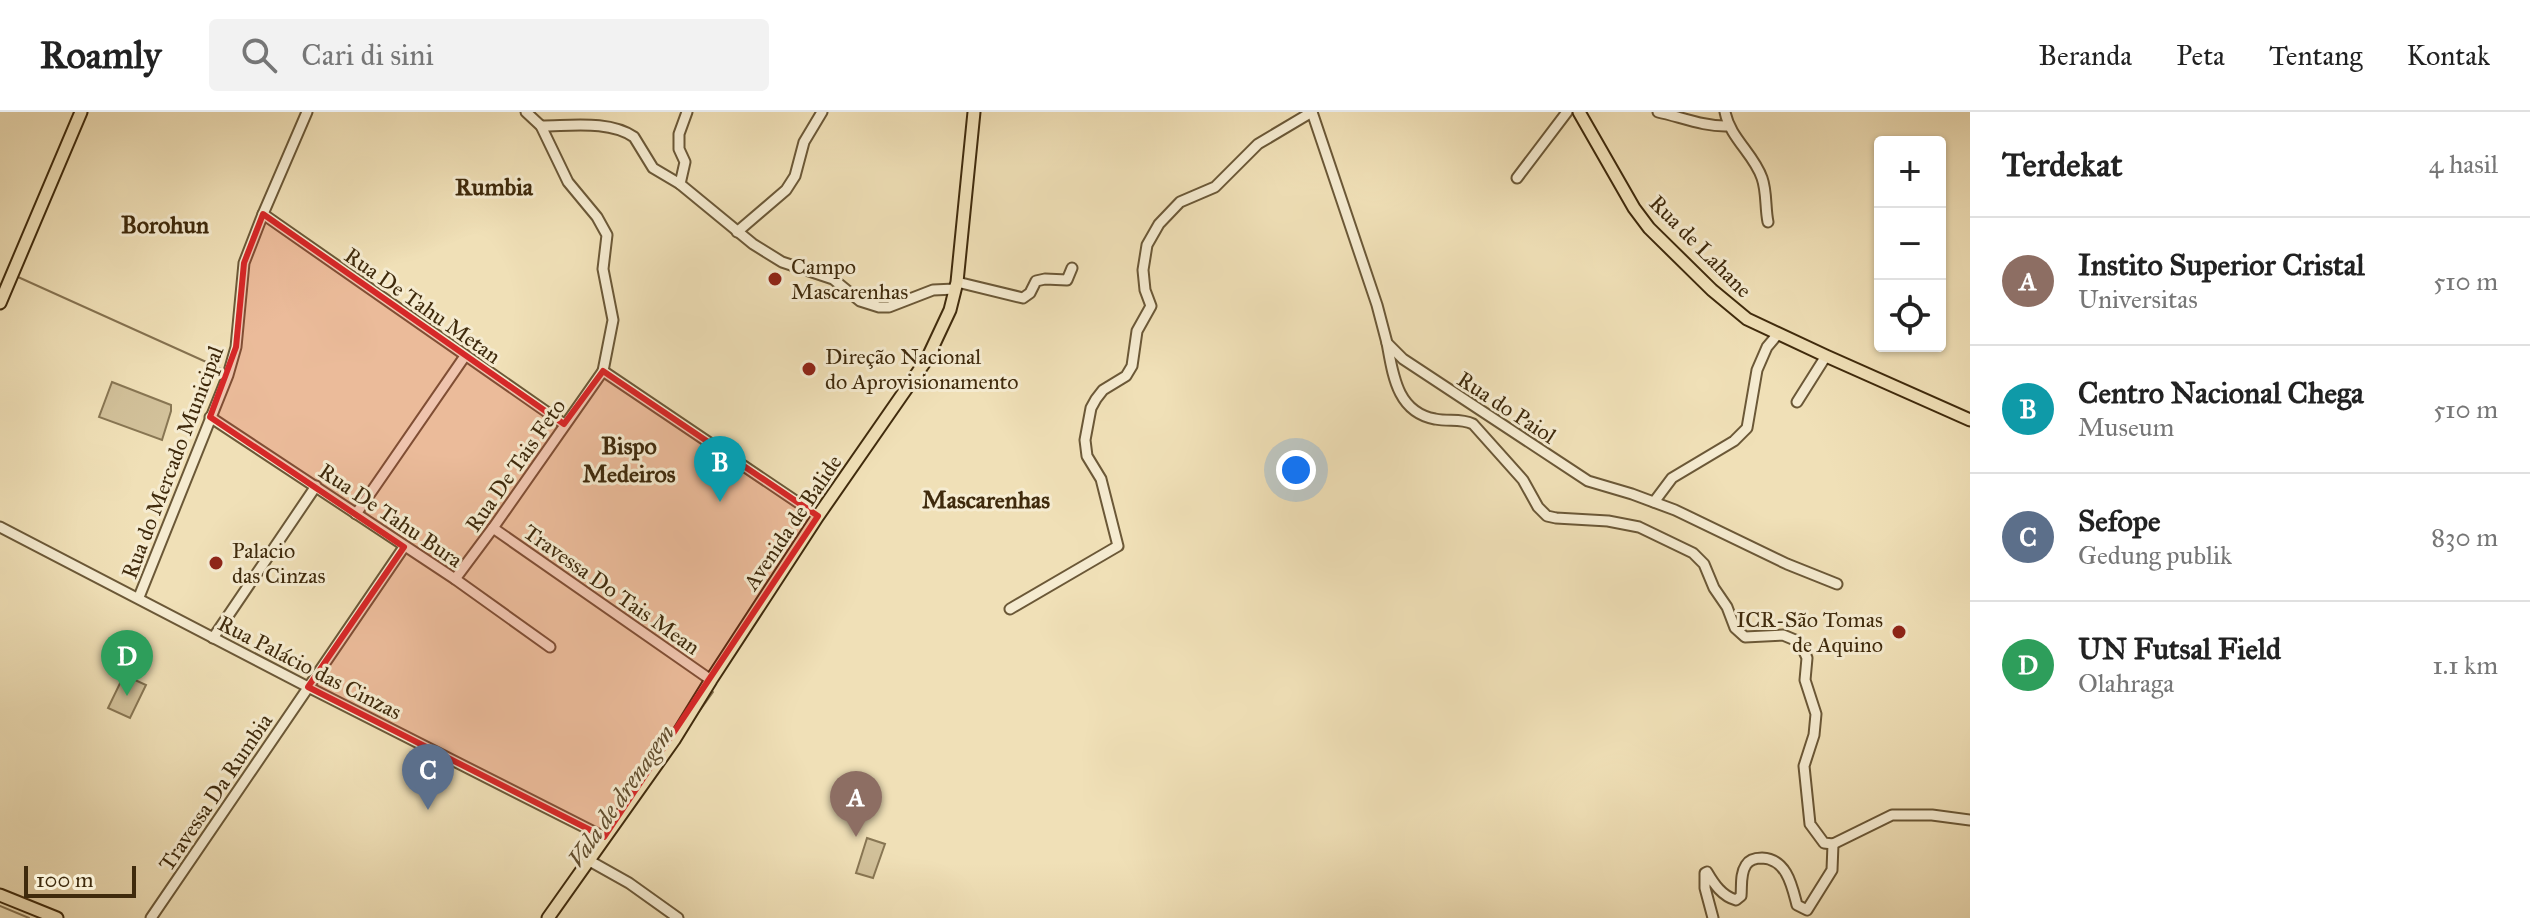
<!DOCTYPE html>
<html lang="id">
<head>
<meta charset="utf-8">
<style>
	:root { --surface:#fff; --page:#f2f2f2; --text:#222; --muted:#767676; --line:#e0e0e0; --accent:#1a73e8 }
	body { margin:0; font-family:"IM FELL Great Primer",serif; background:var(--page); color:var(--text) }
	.controls { position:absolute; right:24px; top:24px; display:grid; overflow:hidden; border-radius:8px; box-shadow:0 2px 6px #0004 }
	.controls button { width:72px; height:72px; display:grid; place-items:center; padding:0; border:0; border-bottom:2px solid var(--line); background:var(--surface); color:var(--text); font:40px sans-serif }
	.scale { position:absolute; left:24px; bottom:20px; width:112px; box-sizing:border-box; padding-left:8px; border:4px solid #3f2a0c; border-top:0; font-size:22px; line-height:28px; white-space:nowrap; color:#3f2a0c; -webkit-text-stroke:6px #f5ebd0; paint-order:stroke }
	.you { position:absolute; left:1296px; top:358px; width:28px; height:28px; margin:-20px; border:6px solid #fff; border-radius:50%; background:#1a73e8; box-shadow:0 0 0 12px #1a73e833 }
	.badge { display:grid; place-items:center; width:52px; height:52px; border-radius:50%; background:var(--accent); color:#fff; font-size:26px; font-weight:700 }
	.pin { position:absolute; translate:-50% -66px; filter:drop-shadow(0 2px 4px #0008) }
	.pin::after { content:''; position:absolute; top:42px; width:28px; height:24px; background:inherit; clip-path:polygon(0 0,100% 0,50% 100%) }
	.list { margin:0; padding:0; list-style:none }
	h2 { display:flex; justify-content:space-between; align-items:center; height:104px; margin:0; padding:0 32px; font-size:34px }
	h2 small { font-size:26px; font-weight:400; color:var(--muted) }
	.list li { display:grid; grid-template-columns:52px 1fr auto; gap:24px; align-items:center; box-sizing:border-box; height:128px; padding:0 32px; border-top:2px solid var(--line) }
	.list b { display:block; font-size:30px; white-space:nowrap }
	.list p { margin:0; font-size:26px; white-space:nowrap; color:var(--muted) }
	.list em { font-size:26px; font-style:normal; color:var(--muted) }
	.icon { flex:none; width:44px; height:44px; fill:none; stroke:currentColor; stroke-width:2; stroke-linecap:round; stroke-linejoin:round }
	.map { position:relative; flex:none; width:1970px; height:806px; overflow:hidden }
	header { display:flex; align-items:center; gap:48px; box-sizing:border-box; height:112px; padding:0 40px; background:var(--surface); border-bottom:2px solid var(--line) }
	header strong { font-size:38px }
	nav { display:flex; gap:44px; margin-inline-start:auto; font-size:28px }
	.search { width:560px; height:72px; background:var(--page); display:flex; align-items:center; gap:20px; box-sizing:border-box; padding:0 28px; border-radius:8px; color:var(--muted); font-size:30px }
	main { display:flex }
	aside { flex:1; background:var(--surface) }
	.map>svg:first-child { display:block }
</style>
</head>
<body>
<header>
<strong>Roamly</strong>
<div class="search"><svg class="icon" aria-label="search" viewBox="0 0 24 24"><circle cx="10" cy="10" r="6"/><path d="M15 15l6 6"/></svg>Cari di sini</div>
<nav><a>Beranda</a><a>Peta</a><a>Tentang</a><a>Kontak</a></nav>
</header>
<main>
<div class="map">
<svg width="1970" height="806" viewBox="0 0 1970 806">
	<rect width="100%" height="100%" fill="#f0e0b7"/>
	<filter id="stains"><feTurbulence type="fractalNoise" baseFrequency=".0025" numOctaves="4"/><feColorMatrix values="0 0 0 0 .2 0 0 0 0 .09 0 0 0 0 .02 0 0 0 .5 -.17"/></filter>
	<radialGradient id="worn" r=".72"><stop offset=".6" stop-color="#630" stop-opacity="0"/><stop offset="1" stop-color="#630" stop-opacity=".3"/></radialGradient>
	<g fill="#d2c19a" stroke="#887653" stroke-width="2">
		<polygon points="112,270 171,293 171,299 162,328 99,305"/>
		<polygon points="124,563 146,573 130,606 108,596"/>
		<polygon points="867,726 885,732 873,766 856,761"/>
	</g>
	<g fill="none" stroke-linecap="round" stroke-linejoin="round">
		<g stroke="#857250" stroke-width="2">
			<polyline points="18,165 224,258"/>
			<polyline points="693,608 713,580"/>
			<polyline points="0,794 29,806"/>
		</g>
		<defs>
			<g id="minor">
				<polyline points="526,0 541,14 568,70 597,105 607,123 603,157 613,208 603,259 818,404"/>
				<polyline points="1312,0 1377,193 1387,231 1403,247 1588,369 1632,382 1675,398 1787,452 1837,472"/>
				<path d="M 1658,0 C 1681,5 1705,15 1728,14"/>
				<path d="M 1725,0 C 1730,26 1754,42 1762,66 C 1767,80 1765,96 1768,110"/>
				<path d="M 541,14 C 571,14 609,8 634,25 L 653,56 L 680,72 L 753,132 L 782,150 L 833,167 L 860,189 L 879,195 L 889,195 L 933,178 L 955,177"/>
				<polyline points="1517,66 1567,0"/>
				<polyline points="680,72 685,50 679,37 679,22 687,0"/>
				<polyline points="263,102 564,312"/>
				<polyline points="737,120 786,78 795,64 804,30 822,0"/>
				<polyline points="957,170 1023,186 1030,181 1036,169 1045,167 1067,168 1072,156"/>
				<path d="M 1387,231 C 1393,263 1397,300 1435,307 C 1449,310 1460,306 1473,312 L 1523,368 L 1538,395 L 1547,404 L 1556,406 L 1608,409 L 1639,415 L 1693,441 L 1704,452 L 1714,476 L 1727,495 L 1735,516 L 1745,525 L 1783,523 L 1795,528 L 1802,535 L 1807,546 L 1805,568 L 1816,602 L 1814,623 L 1804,654 L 1810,712 L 1824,731 L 1833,732 L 1892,703 L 1932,703 L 1970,708"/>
				<polyline points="1797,290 1826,244"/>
				<polyline points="210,305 455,467 550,535"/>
				<polyline points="1654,390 1672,366 1734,329 1747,316 1757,258 1767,235 1778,222"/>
				<polyline points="356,402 465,244"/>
				<polyline points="0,415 308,575 604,725"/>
				<polyline points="493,416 711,568"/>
				<polyline points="455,467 493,416 603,259"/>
				<polyline points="139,485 228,263 236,235 244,151 263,102 307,0"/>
				<polyline points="1010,497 1118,434 1101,367 1087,344 1085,328 1091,296 1096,287 1103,278 1126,264 1132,254 1137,219 1151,194 1145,178 1143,158 1147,133 1159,112 1180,90 1215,75 1258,32 1312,0"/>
				<polyline points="213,526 316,374"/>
				<polyline points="588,748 629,771 678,806"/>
				<polyline points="151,806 404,435"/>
				<path d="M 1713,806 L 1705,776 L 1705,761 L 1707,760 C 1714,772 1722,784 1736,788 L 1741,784 C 1742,774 1740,762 1746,753 C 1749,748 1755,746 1762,746 C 1787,747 1792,774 1797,793 L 1807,798 L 1832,758 L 1833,732"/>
			</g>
			<g id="major">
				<polyline points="1579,0 1634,96 1649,116 1712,178 1747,207 1826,244 1970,308"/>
				<polyline points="0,191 81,0"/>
				<polyline points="0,783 57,806"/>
				<polyline points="548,806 674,628 711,568 818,404 927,247 950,198 957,170 974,0"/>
			</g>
		</defs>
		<use href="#minor" stroke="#6b5837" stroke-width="13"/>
		<use href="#major" stroke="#3f2a0c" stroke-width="15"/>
		<use href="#minor" stroke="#f5ebd0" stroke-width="9"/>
		<use href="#major" stroke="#f0e0b7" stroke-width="11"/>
	</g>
	<path fill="#d62828" fill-opacity="0.2" stroke="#d62828" stroke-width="6" stroke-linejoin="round" d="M 263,102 L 564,312 L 603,259 L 818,404 L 604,725 L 308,575 L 404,435 L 210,305 L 236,235 L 244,151 Z"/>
	<g fill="#8f2418" stroke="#f5ebd0" stroke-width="3">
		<circle cx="775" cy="167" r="8"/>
		<circle cx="809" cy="257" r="8"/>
		<circle cx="216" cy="451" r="8"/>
		<circle cx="1899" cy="520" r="8"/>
	</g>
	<g text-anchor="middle" stroke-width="6" stroke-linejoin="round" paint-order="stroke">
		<g font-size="22" fill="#3f2a0c" stroke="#f5ebd0">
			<text transform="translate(1701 134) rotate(45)" y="8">Rua de Lahane</text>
			<text transform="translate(423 193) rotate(35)" y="8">Rua De Tahu Metan</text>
			<text transform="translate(1507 295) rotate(33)" y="8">Rua do Paiol</text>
			<text transform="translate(172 350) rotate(-69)" y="8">Rua do Mercado Municipal</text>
			<text transform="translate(515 353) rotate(-55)" y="8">Rua De Tais Feto</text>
			<text transform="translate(391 403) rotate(34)" y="8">Rua De Tahu Bura</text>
			<text transform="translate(792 410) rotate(-56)" y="8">Avenida de Balide</text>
			<text transform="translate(612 477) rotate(35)" y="8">Travessa Do Tais Mean</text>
			<text transform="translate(310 555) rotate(27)" y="8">Rua Palácio das Cinzas</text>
			<text transform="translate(215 680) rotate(-56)" y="8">Travessa Da Rumbia</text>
		</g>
		<g font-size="22" fill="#3f2a0c" stroke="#f5ebd0" text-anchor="start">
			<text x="791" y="162">Campo<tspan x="791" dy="25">Mascarenhas</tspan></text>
			<text x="825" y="252">Direção Nacional<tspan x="825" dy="25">do Aprovisionamento</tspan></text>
			<text x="232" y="446">Palacio<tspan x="232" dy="25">das Cinzas</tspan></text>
			<text x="1883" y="515" text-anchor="end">ICR-São Tomas<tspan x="1883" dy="25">de Aquino</tspan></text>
		</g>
		<g font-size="24" font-weight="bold" fill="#3f2a0c" stroke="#f5ebd0">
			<text x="494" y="83">Rumbia</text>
			<text x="165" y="121">Borohun</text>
			<text x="629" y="342">Bispo<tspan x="629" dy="28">Medeiros</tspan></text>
			<text x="986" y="396">Mascarenhas</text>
		</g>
		<g font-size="24" font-style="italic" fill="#624e2e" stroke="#f5ebd0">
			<text transform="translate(621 684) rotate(-55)" y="8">Vala de drenagem</text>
		</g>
	</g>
	<rect width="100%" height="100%" filter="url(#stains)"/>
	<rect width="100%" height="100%" fill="url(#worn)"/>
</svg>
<div class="controls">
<button>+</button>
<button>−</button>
<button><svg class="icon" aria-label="locate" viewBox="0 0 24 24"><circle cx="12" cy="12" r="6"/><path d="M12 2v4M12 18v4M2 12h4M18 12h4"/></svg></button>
</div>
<div class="scale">100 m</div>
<div class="you"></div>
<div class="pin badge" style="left:856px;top:725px;background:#8d6e63">A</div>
<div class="pin badge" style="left:720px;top:390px;background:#0f9aa8">B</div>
<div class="pin badge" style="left:428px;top:698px;background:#5c6f8a">C</div>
<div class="pin badge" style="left:127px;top:584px;background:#2e9e5b">D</div>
</div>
<aside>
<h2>Terdekat<small>4 hasil</small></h2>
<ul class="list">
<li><span class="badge" style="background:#8d6e63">A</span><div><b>Instito Superior Cristal</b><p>Universitas</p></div><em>510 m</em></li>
<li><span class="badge" style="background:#0f9aa8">B</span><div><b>Centro Nacional Chega</b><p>Museum</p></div><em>510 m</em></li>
<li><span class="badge" style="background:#5c6f8a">C</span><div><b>Sefope</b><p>Gedung publik</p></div><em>830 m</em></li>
<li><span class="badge" style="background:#2e9e5b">D</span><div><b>UN Futsal Field</b><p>Olahraga</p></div><em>1.1 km</em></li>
</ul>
</aside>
</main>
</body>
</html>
